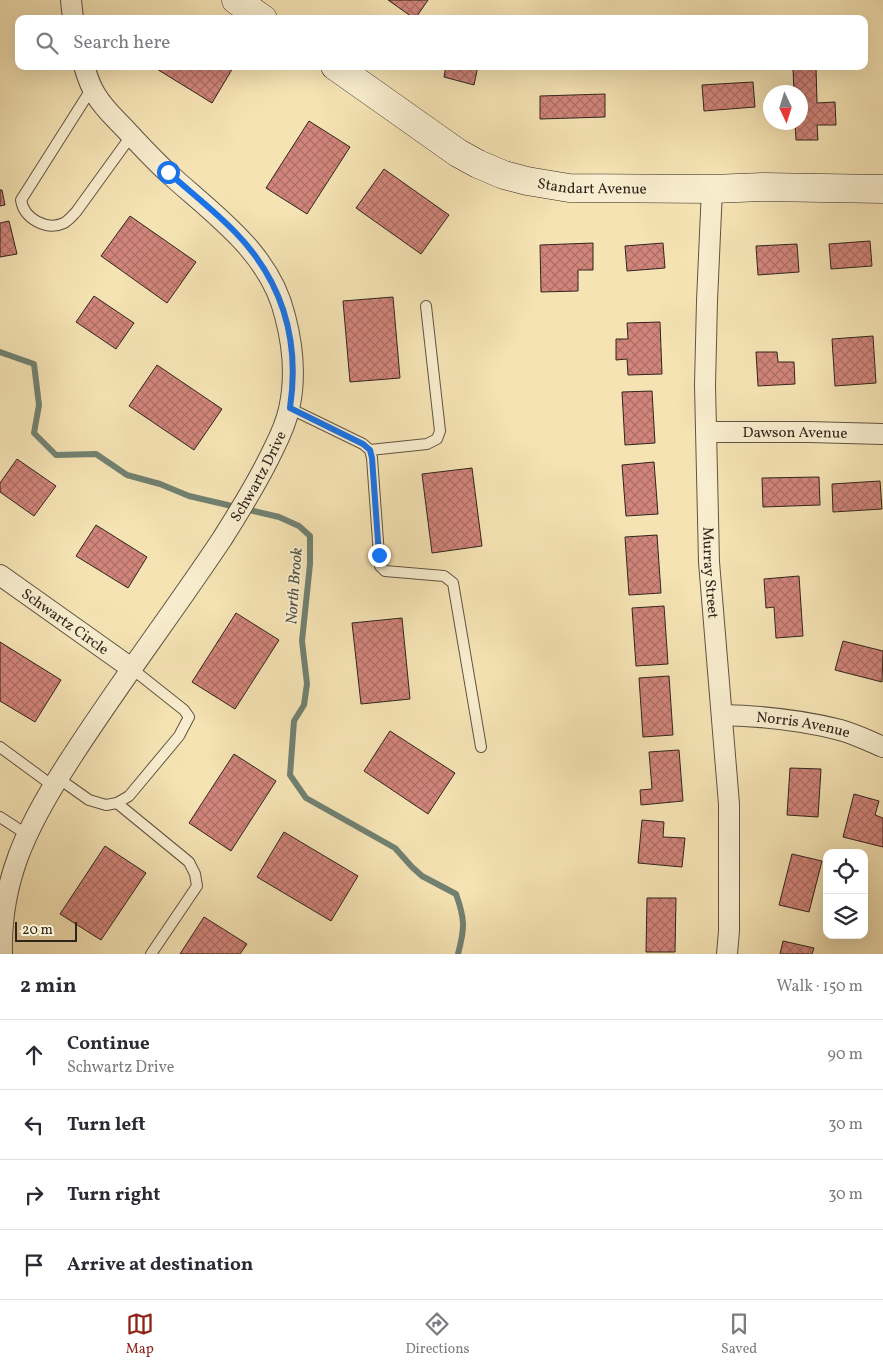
<!DOCTYPE html>
<html lang="en">
<head>
<meta charset="utf-8">
<style>
	:root { --surface:#fff; --page:#f2f2f3; --text:#2b2b33; --muted:#7c7c81; --line:#e1e1e2; --accent:#8f2418 }
	body { margin:0; font-family:Vollkorn,serif; background:var(--page); color:var(--text) }
	.controls { position:absolute; right:15px; bottom:15px; display:grid; overflow:hidden; border-radius:10px; box-shadow:0 5px 20px #0002 }
	.controls button { width:45px; height:45px; display:grid; place-items:center; padding:0; border:0; border-bottom:1px solid var(--line); background:var(--surface); color:var(--text); font:25px sans-serif }
	.compass { position:absolute; left:763px; top:85px; width:45px; height:45px; border-radius:50%; background:var(--surface); box-shadow:0 5px 20px #0002; rotate:176deg }
	.scale { position:absolute; left:15px; bottom:12px; width:62px; box-sizing:border-box; padding-left:5px; border:2px solid #30251c; border-top:0; font-size:14px; line-height:18px; white-space:nowrap; color:#30251c; -webkit-text-stroke:4px #f8edce; paint-order:stroke }
	.stop { position:absolute; width:15px; height:15px; margin:-11px; border:4px solid #1a73e8; border-radius:50%; background:#fff }
	.stop.end { background:#1a73e8; border-color:#fff; box-shadow:0 1px 5px #0008 }
	.list { margin:0; padding:0; list-style:none }
	h2 { display:flex; justify-content:space-between; align-items:center; height:65px; margin:0; padding:0 20px; font-size:21px }
	h2 small { font-size:16px; font-weight:400; color:var(--muted) }
	.list li { display:grid; grid-template-columns:32px 1fr auto; gap:15px; align-items:center; box-sizing:border-box; height:70px; padding:0 20px; border-top:1px solid var(--line) }
	.list b { display:block; font-size:19px; white-space:nowrap }
	.list p { margin:0; font-size:16px; white-space:nowrap; color:var(--muted) }
	.list em { font-size:16px; font-style:normal; color:var(--muted) }
	.icon { flex:none; width:28px; height:28px; fill:none; stroke:currentColor; stroke-width:2; stroke-linecap:round; stroke-linejoin:round }
	.map { position:relative; flex:none; width:883px; height:954px; overflow:hidden }
	.search { position:absolute; background:var(--surface); box-shadow:0 5px 20px #0002; left:15px; right:15px; top:15px; height:55px; display:flex; align-items:center; gap:12px; box-sizing:border-box; padding:0 18px; border-radius:10px; color:var(--muted); font-size:19px }
	.sheet { height:345px; background:var(--surface) }
	nav { display:flex; justify-content:space-around; align-items:center; box-sizing:border-box; height:70px; border-top:1px solid var(--line); background:var(--surface); font-size:14px; color:var(--muted) }
	nav a { display:grid; justify-items:center; gap:2px }
	nav .on { color:var(--accent) }
	.map>svg:first-child { display:block }
</style>
</head>
<body>
<div class="map">
<svg width="883" height="954" viewBox="0 0 883 954">
	<defs>
		<pattern id="building-cross-hatch" width="8" height="8" patternUnits="userSpaceOnUse" patternTransform="scale(1.25)"><rect width="8" height="8" fill="#d2857b"/><path d="M0 0l8 8M0 8l8-8" fill="none" stroke="#ab6d64"/></pattern>
	</defs>
	<rect width="100%" height="100%" fill="#f5e3b4"/>
	<filter id="stains"><feTurbulence type="fractalNoise" baseFrequency=".004" numOctaves="4"/><feColorMatrix values="0 0 0 0 .2 0 0 0 0 .09 0 0 0 0 .02 0 0 0 .5 -.17"/></filter>
	<radialGradient id="worn" r=".72"><stop offset=".6" stop-color="#630" stop-opacity="0"/><stop offset="1" stop-color="#630" stop-opacity=".3"/></radialGradient>
	<g fill="none" stroke-linecap="round" stroke-linejoin="round">
		<path stroke="#718171" stroke-width="6" d="M 0,352 L 34,364 L 39,405 L 34,433 L 56,455 L 96,454 L 127,475 L 160,484 L 189,496 L 279,517 L 299,526 L 310,536 L 310,564 L 302,641 L 307,684 L 304,705 L 294,721 L 290,775 L 306,798 L 395,848 L 412,867 L 422,876 L 456,894 C 465,919 465,928 458,954"/>
	</g>
	<g fill="url(#building-cross-hatch)" stroke="#30251c">
		<polygon points="388,0 428,0 415,19"/>
		<polygon points="152,66 234,66 212,103"/>
		<polygon points="446,66 478,66 474,85 444,77"/>
		<polygon points="816,68 817,103 835,102 836,125 817,125 818,140 796,140 795,122 800,122 800,92 794,92 793,69"/>
		<polygon points="753,82 755,107 704,111 702,85"/>
		<polygon points="605,94 605,117 540,119 540,96"/>
		<polygon points="309,121 350,147 307,214 266,188"/>
		<polygon points="384,169 449,215 421,254 356,208"/>
		<polygon points="0,190 2,190 5,205 0,206"/>
		<polygon points="130,216 196,262 167,303 101,256"/>
		<polygon points="9,221 17,254 0,257 0,223"/>
		<polygon points="870,241 872,266 831,269 829,244"/>
		<polygon points="593,243 593,270 578,270 578,291 541,292 540,245"/>
		<polygon points="663,243 665,268 627,271 625,246"/>
		<polygon points="797,244 799,272 758,275 756,246"/>
		<polygon points="94,296 134,323 116,349 76,322"/>
		<polygon points="393,297 400,378 350,382 343,301"/>
		<polygon points="660,322 662,374 628,375 627,359 616,360 616,339 628,339 627,323"/>
		<polygon points="873,336 876,383 835,386 832,339"/>
		<polygon points="756,352 777,352 778,362 794,362 795,384 758,386"/>
		<polygon points="157,365 222,409 194,450 129,406"/>
		<polygon points="652,391 655,443 625,445 622,392"/>
		<polygon points="17,459 56,486 34,516 0,492 0,483"/>
		<polygon points="654,462 658,514 626,516 622,465"/>
		<polygon points="472,468 482,546 432,553 422,474"/>
		<polygon points="819,477 820,505 763,507 762,478"/>
		<polygon points="880,481 882,509 833,512 832,484"/>
		<polygon points="96,525 147,557 128,588 76,556"/>
		<polygon points="657,535 661,593 629,595 625,537"/>
		<polygon points="799,576 803,636 776,638 774,607 766,608 764,579"/>
		<polygon points="664,606 668,664 636,666 632,608"/>
		<polygon points="236,613 279,640 235,709 192,682"/>
		<polygon points="402,618 410,699 361,704 352,623"/>
		<polygon points="843,641 883,651 882,682 835,670"/>
		<polygon points="0,642 61,680 35,722 0,701"/>
		<polygon points="669,676 673,735 643,737 639,678"/>
		<polygon points="390,731 455,773 428,814 364,771"/>
		<polygon points="679,750 683,801 641,805 640,790 652,789 649,752"/>
		<polygon points="234,754 276,781 231,851 189,823"/>
		<polygon points="790,768 821,769 818,817 787,815"/>
		<polygon points="854,794 879,801 875,815 883,818 883,847 843,837"/>
		<polygon points="642,820 664,822 663,837 685,838 682,867 638,863"/>
		<polygon points="284,832 358,876 331,921 257,877"/>
		<polygon points="105,846 146,873 101,940 60,914"/>
		<polygon points="792,854 822,861 809,912 779,905"/>
		<polygon points="647,898 676,898 675,952 646,952"/>
		<polygon points="204,917 247,944 240,954 180,954"/>
		<polygon points="783,941 814,948 812,954 780,954"/>
	</g>
	<g fill="none" stroke-linecap="round" stroke-linejoin="round">
		<defs>
			<g id="lane">
				<path d="M 92,88 L 21,200 C 24,219 47,231 64,223 C 69,220 73,215 76,212 L 131,136"/>
				<polyline points="289,408 363,444 370,450 372,458 379,555 380,566 385,571 444,576 453,583 481,747"/>
				<polyline points="370,450 427,444 437,439 440,431 426,306"/>
				<polyline points="0,747 53,786"/>
				<polyline points="58,778 89,800 106,805 117,803 129,796 179,736 189,717 184,710 131,668"/>
				<polyline points="117,803 189,862 195,874 197,886 151,954"/>
				<polyline points="0,817 26,834"/>
			</g>
			<g id="street">
				<polyline points="71,0 73,19"/>
				<path id="s1" d="M 712,189 L 707,301 L 705,385 L 709,562 L 729,804 L 729,931 L 727,954"/>
				<path id="s2" d="M 707,432 L 809,432 L 883,434"/>
				<path id="s3" d="M 0,575 L 131,668"/>
				<path id="s4" d="M 722,715 C 761,716 802,720 840,730 C 855,734 869,741 883,747"/>
				<path id="s5" d="M 2,954 C 0,881 27,827 64,769 C 114,690 170,617 222,539 C 241,509 259,480 274,448 C 280,436 286,423 289,409 C 296,378 293,346 285,316 C 270,252 213,214 167,172 C 153,159 140,145 127,131 C 116,119 104,109 96,95 C 90,86 87,76 84,66"/>
			</g>
			<g id="secondary">
				<polyline points="236,0 263,19"/>
				<path id="s6" d="M 335,66 L 458,153 L 478,164 L 504,175 L 527,181 L 569,188 L 712,189 L 763,187 L 883,189"/>
			</g>
		</defs>
		<use href="#lane" stroke="#615442" stroke-width="12"/>
		<use href="#street" stroke="#615442" stroke-width="22"/>
		<use href="#secondary" stroke="#30251c" stroke-width="29"/>
		<use href="#lane" stroke="#f8edce" stroke-width="10"/>
		<use href="#street" stroke="#f8edce" stroke-width="20"/>
		<use href="#secondary" stroke="#f8edce" stroke-width="28"/>
	</g>
	<g fill="none" stroke-linecap="round" stroke-linejoin="round">
		<path stroke="#1a73e8" stroke-width="6" d="M 168,172 C 190,192 215,211 236,233 C 283,282 300,341 290,408 L 363,444 L 370,450 L 372,458 L 379,555"/>
	</g>
	<g text-anchor="middle" stroke-width="4" stroke-linejoin="round" paint-order="stroke">
		<g font-size="15" fill="#30251c" stroke="#f8edce">
			<text dy="5" stroke="none"><textPath href="#s6" startOffset="291">Standart Avenue</textPath></text>
			<text dy="5" stroke="none"><textPath href="#s2" startOffset="88">Dawson Avenue</textPath></text>
			<text dy="5" stroke="none"><textPath href="#s5" startOffset="550">Schwartz Drive</textPath></text>
			<text dy="5" stroke="none"><textPath href="#s1" startOffset="384">Murray Street</textPath></text>
			<text dy="5" stroke="none"><textPath href="#s3" startOffset="80">Schwartz Circle</textPath></text>
			<text dy="5" stroke="none"><textPath href="#s4" startOffset="82">Norris Avenue</textPath></text>
		</g>
		<g font-size="16" font-style="italic" fill="#515347" stroke="#f8edce">
			<text transform="translate(293 586) rotate(-86)" y="6">North Brook</text>
		</g>
	</g>
	<rect width="100%" height="100%" filter="url(#stains)"/>
	<rect width="100%" height="100%" fill="url(#worn)"/>
</svg>
<div class="controls">
<button><svg class="icon" aria-label="locate" viewBox="0 0 24 24"><circle cx="12" cy="12" r="6"/><path d="M12 2v4M12 18v4M2 12h4M18 12h4"/></svg></button>
<button><svg class="icon" aria-label="layers" viewBox="0 0 24 24"><path d="M12 4l9 5-9 5-9-5zM3 14l9 5 9-5"/></svg></button>
</div>
<svg class="compass" viewBox="-18 -18 36 36"><path d="M0-13l5 13h-10z" fill="#e53935"/><path d="M0 13l5-13h-10z" fill="#7c7c81"/></svg>
<div class="scale">20 m</div>
<div class="stop" style="left:168px;top:172px"></div>
<div class="stop end" style="left:379px;top:555px"></div>
<div class="search"><svg class="icon" aria-label="search" viewBox="0 0 24 24"><circle cx="10" cy="10" r="6"/><path d="M15 15l6 6"/></svg>Search here</div>
</div>
<section class="sheet">
<h2>2 min<small>Walk · 150 m</small></h2>
<ul class="list">
<li><svg class="icon" aria-label="ahead" viewBox="0 0 24 24"><path d="M12 20V5M6 11l6-6 6 6"/></svg><div><b>Continue</b><p>Schwartz Drive</p></div><em>90 m</em></li>
<li><svg class="icon" aria-label="left" viewBox="0 0 24 24"><path d="M17 20v-9H6M10 6l-5 5 5 5"/></svg><div><b>Turn left</b></div><em>30 m</em></li>
<li><svg class="icon" aria-label="right" viewBox="0 0 24 24"><path d="M7 20v-9h11M14 6l5 5-5 5"/></svg><div><b>Turn right</b></div><em>30 m</em></li>
<li><svg class="icon" aria-label="arrive" viewBox="0 0 24 24"><path d="M6 21V4h12l-3 4 3 4H6"/></svg><div><b>Arrive at destination</b></div></li>
</ul>
</section>
<nav>
<a class="on"><svg class="icon" aria-label="map" viewBox="0 0 24 24"><path d="M3 6l6-2 6 2 6-2v14l-6 2-6-2-6 2zM9 4v14M15 6v14"/></svg>Map</a>
<a><svg class="icon" aria-label="directions" viewBox="0 0 24 24"><path d="M12 3l9 9-9 9-9-9zM9 14v-3h6M13 9l2 2-2 2"/></svg>Directions</a>
<a><svg class="icon" aria-label="saved" viewBox="0 0 24 24"><path d="M7 4h10v16l-5-4-5 4z"/></svg>Saved</a>
</nav>
</body>
</html>
